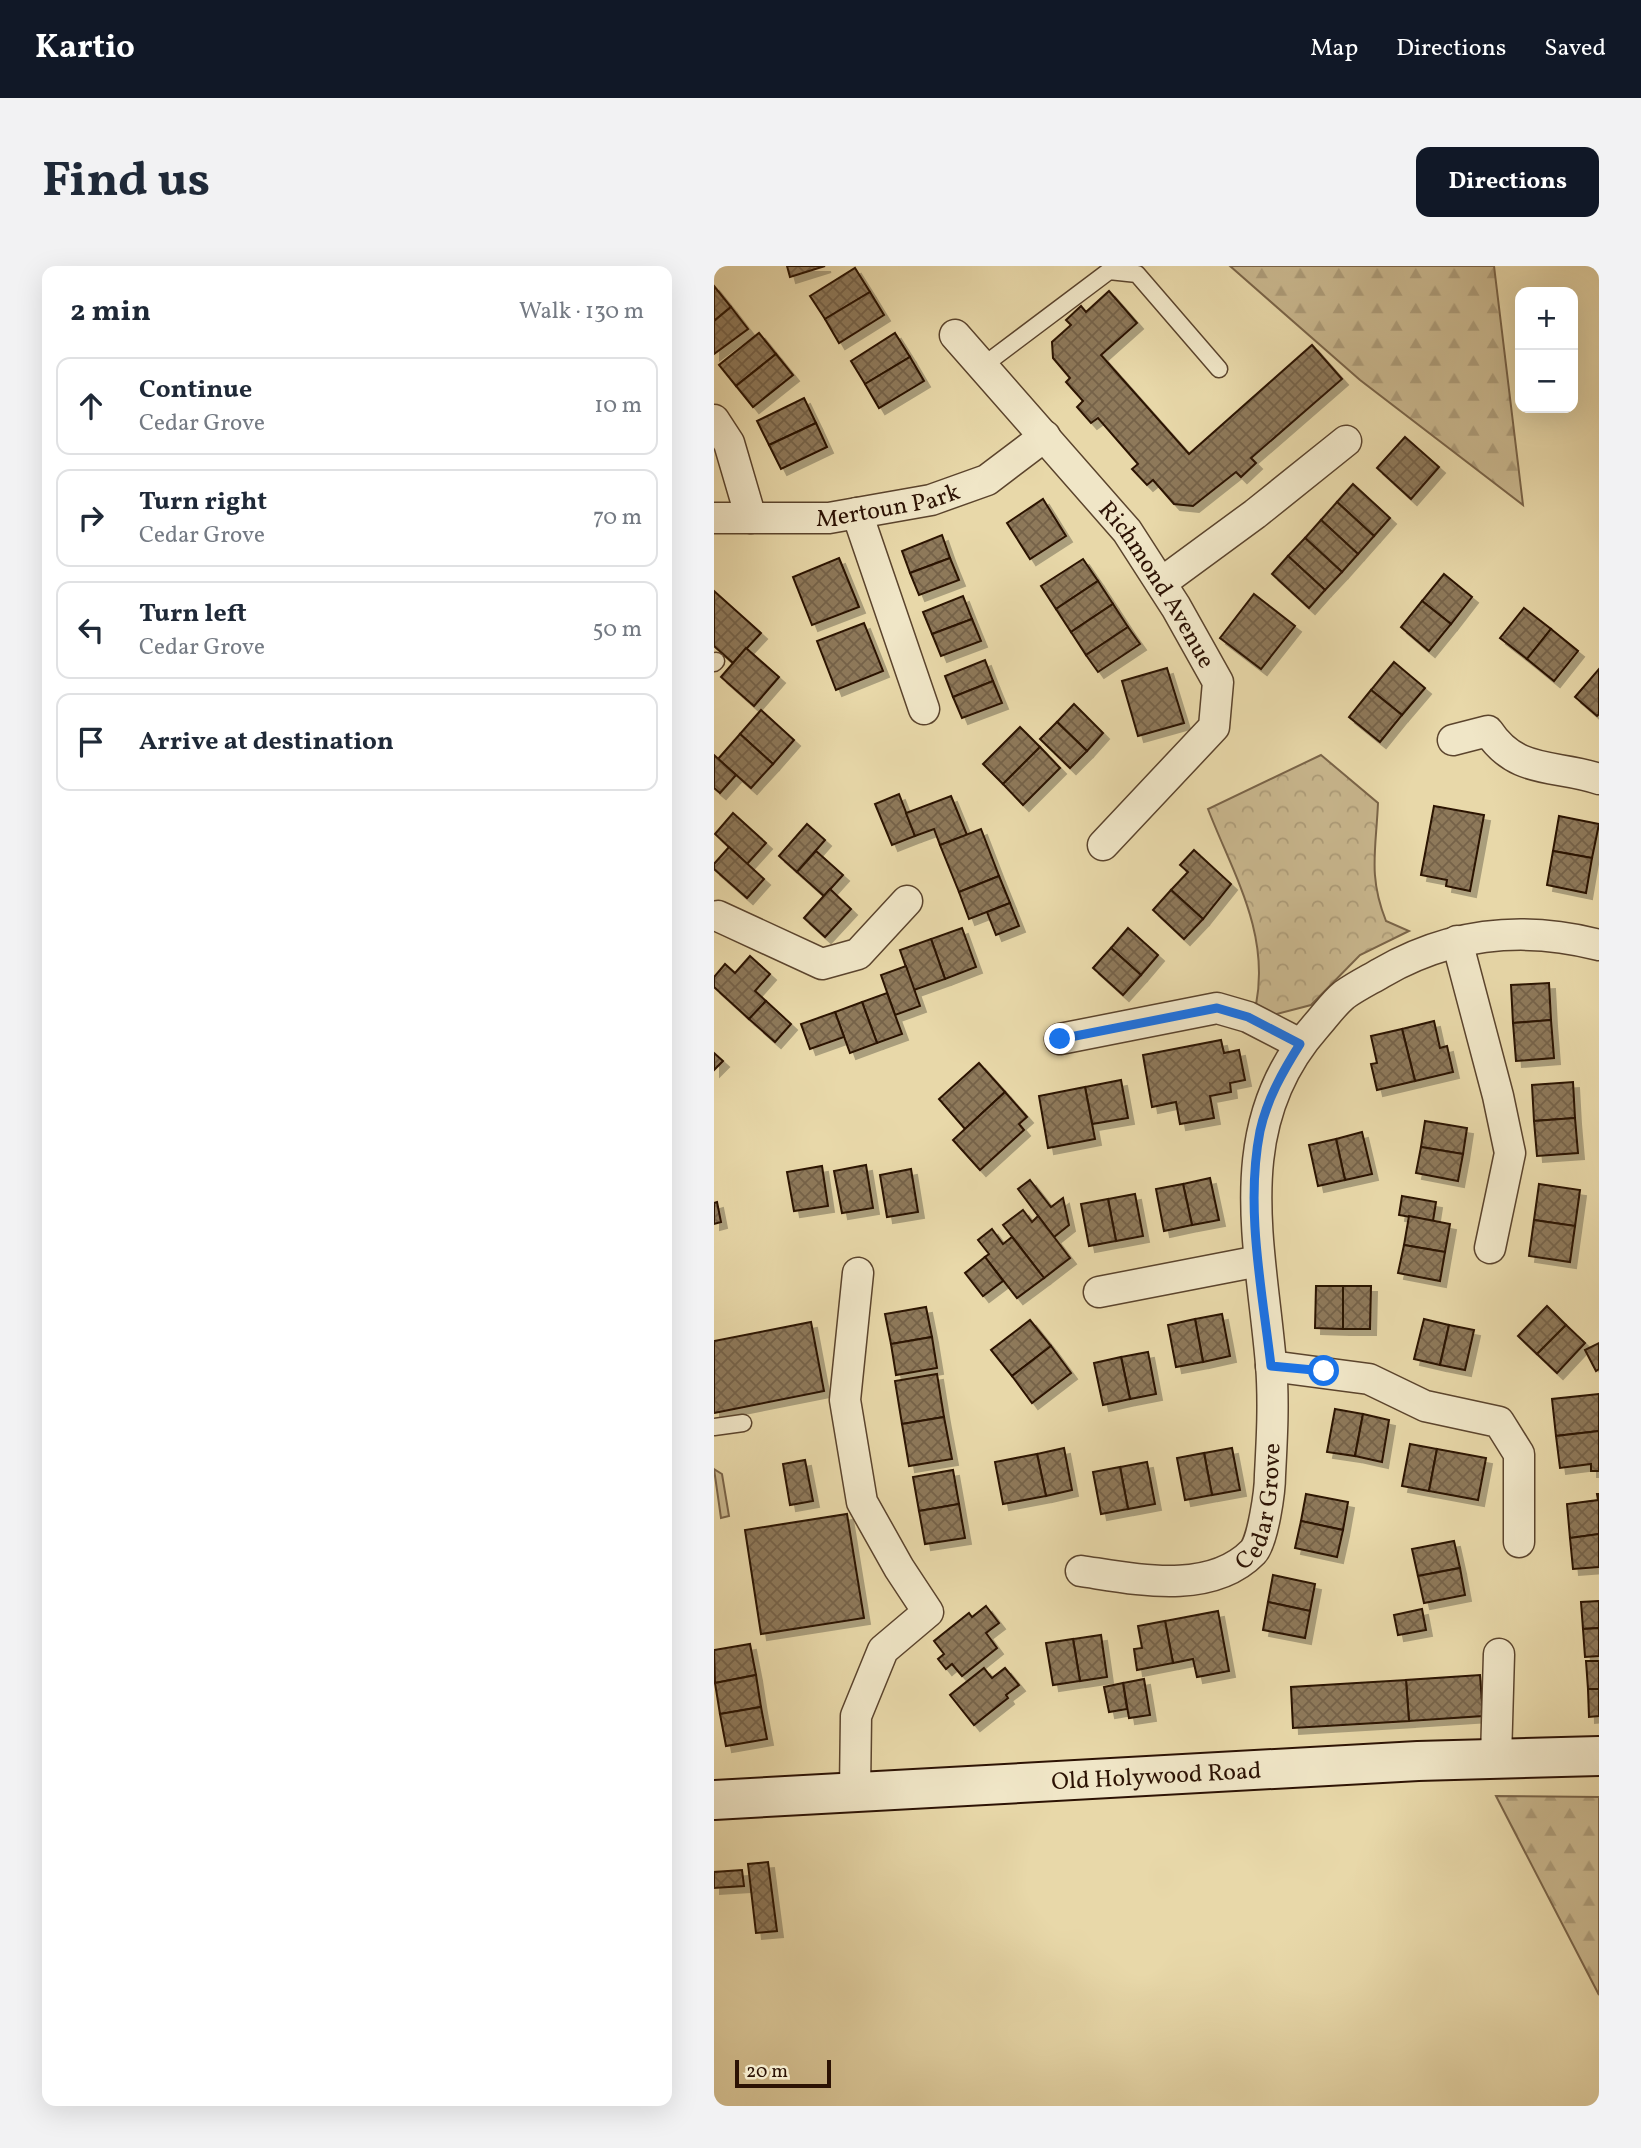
<!DOCTYPE html>
<html lang="en">
<head>
<meta charset="utf-8">
<style>
	:root { --surface:#fff; --page:#f2f2f3; --text:#1f2937; --muted:#747a83; --line:#e0e1e3; --accent:#111827 }
	body { margin:0; font-family:Vollkorn,serif; background:var(--page); color:var(--text) }
	.controls { position:absolute; right:21px; top:21px; display:grid; overflow:hidden; border-radius:14px; box-shadow:0 7px 28px #0002 }
	.controls button { width:63px; height:63px; display:grid; place-items:center; padding:0; border:0; border-bottom:2px solid var(--line); background:var(--surface); color:var(--text); font:35px sans-serif }
	.scale { position:absolute; left:21px; bottom:18px; width:96px; box-sizing:border-box; padding-left:7px; border:4px solid #2c1204; border-top:0; font-size:19px; line-height:24px; white-space:nowrap; color:#2c1204; -webkit-text-stroke:5px #f0e6c7; paint-order:stroke }
	.stop { position:absolute; width:21px; height:21px; margin:-16px; border:5px solid #1a73e8; border-radius:50%; background:#fff }
	.stop.end { background:#1a73e8; border-color:#fff; box-shadow:0 2px 7px #0008 }
	.list { margin:0; padding:0; list-style:none }
	h2 { display:flex; justify-content:space-between; align-items:center; height:91px; margin:0; padding:0 28px; font-size:30px }
	h2 small { font-size:23px; font-weight:400; color:var(--muted) }
	.list li { display:grid; grid-template-columns:46px 1fr auto; gap:21px; align-items:center; box-sizing:border-box; height:98px; margin:0 14px 14px; padding:0 14px; border:2px solid var(--line); border-radius:14px }
	.list b { display:block; font-size:26px; white-space:nowrap }
	.list p { margin:0; font-size:23px; white-space:nowrap; color:var(--muted) }
	.list em { font-size:23px; font-style:normal; color:var(--muted) }
	.icon { flex:none; width:38px; height:38px; fill:none; stroke:currentColor; stroke-width:2; stroke-linecap:round; stroke-linejoin:round }
	.map { position:relative; flex:none; width:885px; height:1840px; overflow:hidden; border-radius:14px }
	header { display:flex; align-items:center; gap:42px; box-sizing:border-box; height:98px; padding:0 35px; background:var(--accent); color:#fff }
	header strong { font-size:33px }
	nav { display:flex; gap:38px; margin-inline-start:auto; font-size:24px }
	.intro { display:flex; align-items:center; justify-content:space-between; box-sizing:border-box; height:168px; padding:0 42px }
	h1 { margin:0; font-size:49px }
	.button { padding:18px 32px; border-radius:14px; background:var(--accent); color:#fff; font-size:24px; font-weight:700 }
	main { display:flex; gap:42px; padding:0 42px }
	aside { flex:1; background:var(--surface); border-radius:14px; box-shadow:0 7px 28px #0002 }
	.map>svg:first-child { display:block }
</style>
</head>
<body>
<header>
<strong>Kartio</strong>
<nav><a>Map</a><a>Directions</a><a>Saved</a></nav>
</header>
<div class="intro"><h1>Find us</h1><a class="button">Directions</a></div>
<main>
<aside>
<h2>2 min<small>Walk · 130 m</small></h2>
<ul class="list">
<li><svg class="icon" aria-label="ahead" viewBox="0 0 24 24"><path d="M12 20V5M6 11l6-6 6 6"/></svg><div><b>Continue</b><p>Cedar Grove</p></div><em>10 m</em></li>
<li><svg class="icon" aria-label="right" viewBox="0 0 24 24"><path d="M7 20v-9h11M14 6l5 5-5 5"/></svg><div><b>Turn right</b><p>Cedar Grove</p></div><em>70 m</em></li>
<li><svg class="icon" aria-label="left" viewBox="0 0 24 24"><path d="M17 20v-9H6M10 6l-5 5 5 5"/></svg><div><b>Turn left</b><p>Cedar Grove</p></div><em>50 m</em></li>
<li><svg class="icon" aria-label="arrive" viewBox="0 0 24 24"><path d="M6 21V4h12l-3 4 3 4H6"/></svg><div><b>Arrive at destination</b></div></li>
</ul>
</aside>
<div class="map">
<svg width="885" height="1840" viewBox="0 0 885 1840">
	<defs>
		<pattern id="forest-firs" width="22" height="20" patternUnits="userSpaceOnUse" patternTransform="scale(1.75)"><rect width="22" height="20" fill="#c8b68d"/><path d="M5 1l3.5 6h-7zM16 11l3.5 6h-7z" fill="#ac9b78"/></pattern>
		<pattern id="park-crowns" width="20" height="18" patternUnits="userSpaceOnUse" patternTransform="scale(1.75)"><rect width="20" height="18" fill="#c8b68d"/><path d="M2 6a3 3 0 1 1 6 0M12 15a3 3 0 1 1 6 0" fill="none" stroke="#ac9b78"/></pattern>
		<pattern id="building-cross-hatch" width="8" height="8" patternUnits="userSpaceOnUse" patternTransform="scale(1.75)"><rect width="8" height="8" fill="#8e795a"/><path d="M0 0l8 8M0 8l8-8" fill="none" stroke="#746248"/></pattern>
		<filter id="shadow"><feDropShadow dx="6" dy="6" stdDeviation="0" flood-color="#0004"/></filter>
	</defs>
	<rect width="100%" height="100%" fill="#e8d8a9"/>
	<filter id="stains"><feTurbulence type="fractalNoise" baseFrequency=".00286" numOctaves="4"/><feColorMatrix values="0 0 0 0 .2 0 0 0 0 .09 0 0 0 0 .02 0 0 0 .5 -.17"/></filter>
	<radialGradient id="worn" r=".72"><stop offset=".6" stop-color="#630" stop-opacity="0"/><stop offset="1" stop-color="#630" stop-opacity=".3"/></radialGradient>
	<polygon fill="#c8b68d" stroke="#7a6448" stroke-width="2" points="0,1203 8,1208 15,1250 7,1252"/>
	<g fill="url(#forest-firs)" stroke="#7a6448" stroke-width="2">
		<polygon points="516,0 780,0 809,239 646,114"/>
		<polygon points="782,1530 885,1531 885,1729"/>
	</g>
	<path fill="url(#park-crowns)" stroke="#7a6448" stroke-width="2" d="M 607,489 L 664,537 C 662,584 654,610 672,655 L 695,665 L 646,689 L 597,739 L 559,749 L 542,739 C 556,666 519,608 494,543 Z"/>
	<g fill="url(#building-cross-hatch)" stroke="#2c1204" stroke-width="2" filter="url(#shadow)">
		<polygon points="73,0 111,0 76,11"/>
		<polygon points="141,2 156,26 111,53 96,30"/>
		<polygon points="0,20 17,41 0,55"/>
		<polygon points="395,25 423,57 387,89 475,188 598,79 628,113 537,192 542,197 527,211 522,206 479,240 460,238 439,214 433,219 418,203 424,198 384,152 377,157 363,141 369,135 352,116 356,112 339,92 338,76 357,59 352,54 367,40 372,46"/>
		<polygon points="156,26 170,49 125,77 111,53"/>
		<polygon points="17,41 34,63 0,88 0,55"/>
		<polygon points="45,67 62,88 22,120 5,99"/>
		<polygon points="181,67 196,91 151,118 137,95"/>
		<polygon points="62,88 79,109 39,141 22,120"/>
		<polygon points="196,91 210,115 165,142 151,118"/>
		<polygon points="90,132 102,157 55,179 43,155"/>
		<polygon points="102,157 113,181 67,203 55,179"/>
		<polygon points="691,171 725,201 697,233 663,202"/>
		<polygon points="639,218 676,252 660,270 623,236"/>
		<polygon points="329,233 352,270 316,293 293,257"/>
		<polygon points="623,236 660,270 644,288 607,254"/>
		<polygon points="607,254 644,288 628,306 591,272"/>
		<polygon points="228,269 236,292 196,307 188,285"/>
		<polygon points="591,272 628,306 611,324 574,290"/>
		<polygon points="574,290 611,324 595,342 558,308"/>
		<polygon points="125,292 145,341 98,359 79,311"/>
		<polygon points="236,292 245,314 205,329 196,307"/>
		<polygon points="369,293 384,315 342,343 327,320"/>
		<polygon points="730,308 758,331 737,358 708,335"/>
		<polygon points="384,315 399,338 357,366 342,343"/>
		<polygon points="0,325 47,367 19,397 0,380"/>
		<polygon points="540,328 581,360 547,403 506,372"/>
		<polygon points="249,330 258,353 218,368 209,346"/>
		<polygon points="708,335 737,358 715,385 687,361"/>
		<polygon points="399,338 414,361 372,389 357,366"/>
		<polygon points="810,342 837,363 813,393 786,372"/>
		<polygon points="258,353 267,375 227,390 218,368"/>
		<polygon points="150,357 169,405 122,424 103,375"/>
		<polygon points="414,361 426,378 384,406 372,389"/>
		<polygon points="837,363 864,385 840,415 813,393"/>
		<polygon points="32,382 65,411 40,440 7,411"/>
		<polygon points="271,394 279,415 239,431 231,410"/>
		<polygon points="680,396 711,422 688,449 657,424"/>
		<polygon points="453,402 470,457 424,470 408,415"/>
		<polygon points="885,403 885,448 883,450 861,431"/>
		<polygon points="279,415 288,437 248,452 239,431"/>
		<polygon points="657,424 688,449 666,476 635,451"/>
		<polygon points="360,438 389,467 373,485 343,456"/>
		<polygon points="47,444 80,474 59,498 26,468"/>
		<polygon points="343,456 373,485 356,502 326,473"/>
		<polygon points="306,461 326,481 289,518 269,498"/>
		<polygon points="26,468 59,498 37,522 4,493"/>
		<polygon points="326,481 346,502 309,539 289,518"/>
		<polygon points="0,489 22,509 6,527 0,522"/>
		<polygon points="185,528 201,570 178,579 161,538"/>
		<polygon points="237,530 253,569 226,579 220,563 201,570 192,547"/>
		<polygon points="720,540 770,549 756,625 732,620 733,614 707,609"/>
		<polygon points="19,547 52,577 33,598 1,568"/>
		<polygon points="845,550 885,558 878,592 839,585"/>
		<polygon points="93,558 111,574 83,606 65,590"/>
		<polygon points="267,563 285,610 245,626 226,579"/>
		<polygon points="15,581 50,613 33,632 0,603 0,598"/>
		<polygon points="480,584 517,618 489,653 457,624 474,606 466,599"/>
		<polygon points="102,585 129,609 110,630 83,606"/>
		<polygon points="839,585 878,592 872,627 833,619"/>
		<polygon points="285,610 296,637 255,653 245,626"/>
		<polygon points="116,623 137,643 111,671 90,652"/>
		<polygon points="457,624 489,653 470,673 439,644"/>
		<polygon points="296,637 305,660 282,669 273,646"/>
		<polygon points="248,662 262,701 231,713 217,673"/>
		<polygon points="414,662 444,689 427,709 397,682"/>
		<polygon points="217,673 231,713 200,724 186,684"/>
		<polygon points="397,682 427,709 409,729 379,702"/>
		<polygon points="36,690 56,708 41,725 52,735 35,753 0,721 0,711 11,698 21,707"/>
		<polygon points="192,700 206,740 181,749 167,709"/>
		<polygon points="835,717 837,754 799,757 797,719"/>
		<polygon points="173,727 188,768 163,777 148,736"/>
		<polygon points="52,735 77,758 61,776 35,753"/>
		<polygon points="148,736 163,777 136,787 121,746"/>
		<polygon points="121,746 130,771 96,783 87,758"/>
		<polygon points="837,754 840,792 802,795 799,757"/>
		<polygon points="720,755 726,782 733,780 739,806 701,815 688,763"/>
		<polygon points="688,763 701,815 663,824 657,798 663,797 657,770"/>
		<polygon points="507,774 510,787 525,784 531,814 516,817 517,826 496,830 500,852 466,858 462,836 438,841 429,789"/>
		<polygon points="0,787 9,795 0,804"/>
		<polygon points="265,797 291,826 251,863 225,833"/>
		<polygon points="407,814 414,852 378,858 371,821"/>
		<polygon points="859,816 861,852 820,855 818,819"/>
		<polygon points="371,821 381,873 334,882 325,830"/>
		<polygon points="291,826 313,851 305,858 310,864 266,904 239,874"/>
		<polygon points="861,852 864,887 823,890 820,855"/>
		<polygon points="711,855 753,862 749,888 707,881"/>
		<polygon points="648,866 658,908 631,914 622,873"/>
		<polygon points="622,873 631,914 604,920 595,879"/>
		<polygon points="707,881 749,888 744,915 702,907"/>
		<polygon points="152,899 159,942 128,947 120,905"/>
		<polygon points="108,900 114,940 80,945 73,906"/>
		<polygon points="197,903 204,946 173,951 166,909"/>
		<polygon points="496,912 505,954 478,959 469,918"/>
		<polygon points="316,914 337,941 349,932 355,959 340,971 304,923"/>
		<polygon points="469,918 478,959 450,965 442,923"/>
		<polygon points="825,918 866,924 861,960 820,954"/>
		<polygon points="421,928 429,970 402,975 394,933"/>
		<polygon points="688,930 722,936 719,955 685,949"/>
		<polygon points="394,933 402,975 375,980 367,938"/>
		<polygon points="3,936 7,956 0,958 0,937"/>
		<polygon points="309,944 318,956 324,950 356,992 330,1012 289,959"/>
		<polygon points="695,950 736,958 731,986 690,979"/>
		<polygon points="820,954 861,960 856,996 815,990"/>
		<polygon points="278,963 289,978 298,971 330,1012 303,1032 271,991 275,988 264,974"/>
		<polygon points="690,979 731,986 726,1015 684,1007"/>
		<polygon points="271,991 289,1015 269,1030 251,1007"/>
		<polygon points="602,1020 629,1020 629,1063 601,1062"/>
		<polygon points="629,1020 657,1020 656,1063 629,1063"/>
		<polygon points="833,1040 852,1059 823,1088 804,1070"/>
		<polygon points="212,1041 218,1071 177,1078 171,1048"/>
		<polygon points="508,1048 516,1090 489,1096 481,1053"/>
		<polygon points="481,1053 489,1096 462,1101 454,1059"/>
		<polygon points="710,1053 735,1059 726,1099 700,1093"/>
		<polygon points="316,1054 337,1080 298,1110 277,1084"/>
		<polygon points="97,1056 110,1125 0,1147 0,1075"/>
		<polygon points="735,1059 760,1064 751,1104 726,1099"/>
		<polygon points="852,1059 871,1077 843,1107 823,1088"/>
		<polygon points="218,1071 223,1102 182,1109 177,1078"/>
		<polygon points="885,1077 885,1103 882,1105 871,1084"/>
		<polygon points="337,1080 357,1107 318,1137 298,1110"/>
		<polygon points="434,1086 442,1128 416,1133 407,1091"/>
		<polygon points="407,1091 416,1133 389,1139 380,1097"/>
		<polygon points="223,1108 230,1151 188,1158 181,1115"/>
		<polygon points="885,1128 885,1165 842,1170 838,1133"/>
		<polygon points="621,1143 649,1148 641,1190 613,1186"/>
		<polygon points="649,1148 675,1154 668,1196 641,1190"/>
		<polygon points="230,1151 238,1193 195,1200 188,1158"/>
		<polygon points="885,1165 885,1205 877,1205 877,1198 846,1202 842,1170"/>
		<polygon points="696,1178 723,1183 715,1225 688,1220"/>
		<polygon points="350,1182 358,1224 332,1230 323,1188"/>
		<polygon points="518,1182 526,1224 498,1229 490,1187"/>
		<polygon points="723,1183 772,1192 764,1234 715,1225"/>
		<polygon points="490,1187 498,1229 471,1234 463,1192"/>
		<polygon points="323,1188 332,1230 289,1238 281,1196"/>
		<polygon points="91,1194 99,1235 76,1239 69,1198"/>
		<polygon points="433,1196 441,1238 414,1243 406,1201"/>
		<polygon points="406,1201 414,1243 387,1248 379,1206"/>
		<polygon points="239,1204 245,1238 205,1245 199,1211"/>
		<polygon points="592,1228 634,1236 629,1264 587,1255"/>
		<polygon points="883,1228 885,1228 885,1268 856,1272 853,1238 884,1234"/>
		<polygon points="245,1238 251,1272 211,1278 205,1245"/>
		<polygon points="133,1248 150,1352 47,1368 31,1264"/>
		<polygon points="587,1255 629,1264 623,1291 581,1282"/>
		<polygon points="885,1268 885,1301 859,1303 856,1272"/>
		<polygon points="740,1275 746,1302 704,1310 698,1283"/>
		<polygon points="746,1302 751,1329 710,1337 704,1310"/>
		<polygon points="559,1309 601,1318 596,1345 554,1336"/>
		<polygon points="885,1335 885,1362 869,1363 867,1336"/>
		<polygon points="554,1336 596,1345 591,1372 549,1364"/>
		<polygon points="272,1340 285,1357 272,1367 283,1382 248,1410 238,1398 232,1403 224,1393 230,1388 220,1375 255,1347 258,1351"/>
		<polygon points="708,1343 712,1364 684,1369 680,1349"/>
		<polygon points="504,1345 515,1405 483,1411 479,1393 459,1397 451,1355"/>
		<polygon points="451,1355 459,1397 423,1404 420,1383 428,1382 424,1360"/>
		<polygon points="885,1362 885,1390 871,1391 869,1363"/>
		<polygon points="387,1369 393,1411 366,1415 359,1373"/>
		<polygon points="359,1373 366,1415 339,1419 332,1377"/>
		<polygon points="36,1378 42,1409 1,1417 0,1384"/>
		<polygon points="872,1395 885,1395 885,1423 874,1423"/>
		<polygon points="270,1402 278,1412 291,1402 305,1419 292,1429 294,1432 260,1459 236,1429"/>
		<polygon points="42,1409 47,1441 6,1448 1,1417"/>
		<polygon points="766,1409 769,1450 695,1455 692,1414"/>
		<polygon points="430,1413 436,1449 415,1452 409,1417"/>
		<polygon points="692,1414 695,1455 579,1462 577,1421"/>
		<polygon points="409,1417 413,1443 395,1446 390,1421"/>
		<polygon points="874,1423 885,1423 885,1450 875,1451"/>
		<polygon points="47,1441 53,1473 12,1480 6,1448"/>
		<polygon points="54,1596 63,1665 42,1667 34,1598"/>
		<polygon points="28,1604 30,1620 0,1622 0,1606"/>
	</g>
	<g fill="none" stroke-linecap="round" stroke-linejoin="round">
		<defs>
			<g id="lane">
				<polyline points="270,99 395,5 423,8 505,103"/>
				<polyline points="0,397 2,395"/>
				<polyline points="0,1161 29,1157"/>
			</g>
			<g id="street">
				<path id="s1" d="M 241,69 L 413,265 L 462,341 L 504,416 L 500,461 L 389,579"/>
				<polyline points="0,154 15,177 37,252"/>
				<polyline points="143,247 210,443"/>
				<path id="s2" d="M 0,252 L 115,252 L 217,234 L 273,214 L 331,170"/>
				<polyline points="447,317 541,248 632,175"/>
				<path d="M 739,474 L 774,465 C 803,509 841,498 885,513"/>
				<polyline points="4,650 108,698 144,688 193,635"/>
				<polyline points="743,675 784,830 796,887 776,982"/>
				<polyline points="346,773 503,742 534,751 586,778"/>
				<polyline points="385,1026 545,995"/>
				<polyline points="557,1100 655,1113 711,1140 785,1156 805,1188 805,1276"/>
				<path id="s3" d="M 367,1305 C 421,1313 496,1330 539,1286 C 549,1275 556,1225 556,1209 C 558,1172 560,1135 557,1098 C 547,979 513,860 602,760 C 611,750 620,737 630,729 C 641,721 655,714 667,707 C 736,667 808,659 885,679"/>
				<polyline points="782,1492 785,1388"/>
				<polyline points="141,1525 142,1450 169,1384 214,1346 185,1302 148,1236 131,1134 144,1007"/>
			</g>
			<g id="secondary">
				<path id="s4" d="M 0,1534 L 704,1495 L 885,1490"/>
			</g>
		</defs>
		<use href="#lane" stroke="#5b442d" stroke-width="19"/>
		<use href="#street" stroke="#5b442d" stroke-width="33"/>
		<use href="#secondary" stroke="#2c1204" stroke-width="42"/>
		<use href="#lane" stroke="#f0e6c7" stroke-width="16"/>
		<use href="#street" stroke="#f0e6c7" stroke-width="30"/>
		<use href="#secondary" stroke="#f0e6c7" stroke-width="38"/>
	</g>
	<g fill="none" stroke-linecap="round" stroke-linejoin="round">
		<path stroke="#1a73e8" stroke-width="9" d="M 346,773 L 503,742 L 534,751 L 586,778 C 569,805 553,833 546,865 C 531,941 548,1024 557,1100 L 610,1105"/>
	</g>
	<g text-anchor="middle" stroke-width="5" stroke-linejoin="round" paint-order="stroke">
		<g font-size="24" fill="#2c1204" stroke="#f0e6c7">
			<text dy="8" stroke="none"><textPath href="#s2" startOffset="175">Mertoun Park</textPath></text>
			<text dy="8" stroke="none"><textPath href="#s1" startOffset="322">Richmond Avenue</textPath></text>
			<text dy="8" stroke="none"><textPath href="#s3" startOffset="226">Cedar Grove</textPath></text>
			<text dy="8" stroke="none"><textPath href="#s4" startOffset="443">Old Holywood Road</textPath></text>
		</g>
	</g>
	<rect width="100%" height="100%" filter="url(#stains)"/>
	<rect width="100%" height="100%" fill="url(#worn)"/>
</svg>
<div class="controls">
<button>+</button>
<button>−</button>
</div>
<div class="scale">20 m</div>
<div class="stop" style="left:610px;top:1105px"></div>
<div class="stop end" style="left:346px;top:773px"></div>
</div>
</main>
</body>
</html>
